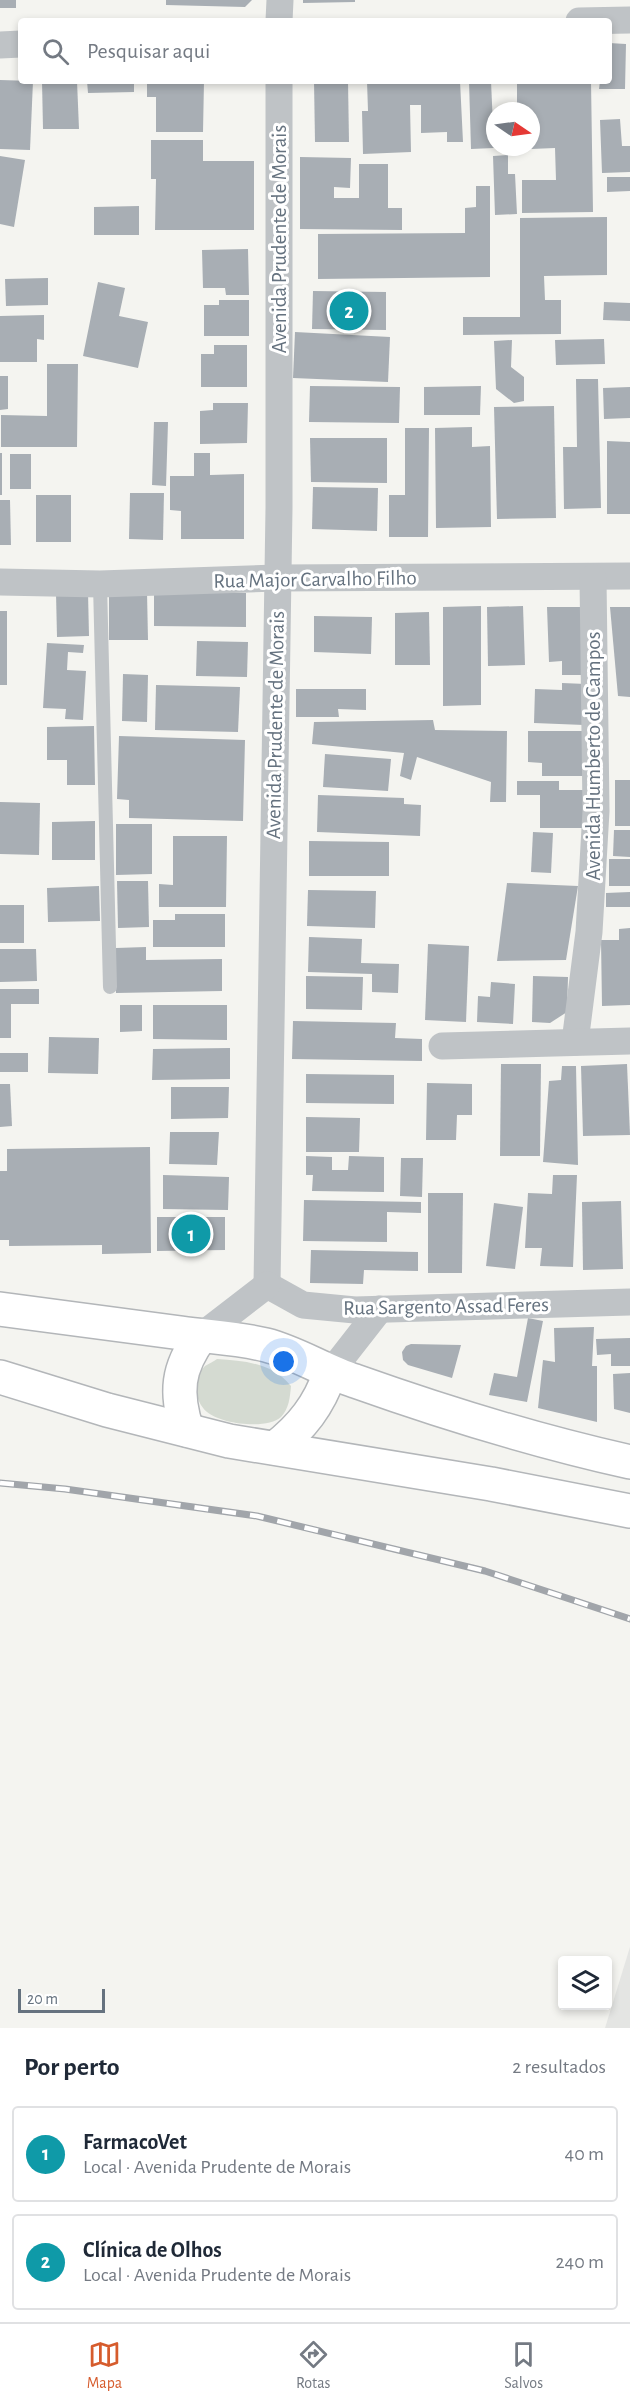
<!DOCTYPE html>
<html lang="pt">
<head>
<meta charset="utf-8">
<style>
	:root { --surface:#fff; --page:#f6f6f7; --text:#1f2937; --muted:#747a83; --line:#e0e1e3; --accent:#d65c2d }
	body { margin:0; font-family:"Alegreya Sans",sans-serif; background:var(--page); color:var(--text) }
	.controls { position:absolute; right:18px; bottom:18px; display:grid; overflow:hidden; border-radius:6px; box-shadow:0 3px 9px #0003 }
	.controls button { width:54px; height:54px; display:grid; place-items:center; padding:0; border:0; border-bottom:2px solid var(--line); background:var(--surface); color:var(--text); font:30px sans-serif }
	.compass { position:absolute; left:486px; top:102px; width:54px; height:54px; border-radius:50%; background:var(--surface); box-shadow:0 3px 9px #0003; rotate:103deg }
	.scale { position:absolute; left:18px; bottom:15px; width:87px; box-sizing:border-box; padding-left:6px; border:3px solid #65727f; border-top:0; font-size:16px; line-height:21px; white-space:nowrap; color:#65727f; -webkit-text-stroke:4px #fff; paint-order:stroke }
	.you { position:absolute; left:284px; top:1362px; width:21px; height:21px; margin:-15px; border:4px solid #fff; border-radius:50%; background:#1a73e8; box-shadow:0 0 0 9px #1a73e833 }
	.badge { display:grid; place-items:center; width:39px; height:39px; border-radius:50%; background:var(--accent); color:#fff; font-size:20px; font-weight:700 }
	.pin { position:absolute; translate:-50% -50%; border:3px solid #fff; box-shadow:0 2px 6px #0006 }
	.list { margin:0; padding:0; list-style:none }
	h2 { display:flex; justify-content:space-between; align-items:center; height:78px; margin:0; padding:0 24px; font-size:26px }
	h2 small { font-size:20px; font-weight:400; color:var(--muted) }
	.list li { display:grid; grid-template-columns:39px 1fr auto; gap:18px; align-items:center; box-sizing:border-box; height:96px; margin:0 12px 12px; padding:0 12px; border:2px solid var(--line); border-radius:6px }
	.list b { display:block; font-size:22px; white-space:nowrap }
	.list p { margin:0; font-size:20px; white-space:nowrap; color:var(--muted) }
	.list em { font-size:20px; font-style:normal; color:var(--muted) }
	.icon { flex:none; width:33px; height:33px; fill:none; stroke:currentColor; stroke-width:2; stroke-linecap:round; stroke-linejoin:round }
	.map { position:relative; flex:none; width:630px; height:2028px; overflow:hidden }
	.search { position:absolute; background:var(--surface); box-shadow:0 3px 9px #0003; left:18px; right:18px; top:18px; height:66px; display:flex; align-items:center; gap:15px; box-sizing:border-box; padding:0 21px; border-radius:6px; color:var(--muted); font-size:22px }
	.sheet { height:294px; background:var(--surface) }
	nav { display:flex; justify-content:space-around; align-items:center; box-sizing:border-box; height:84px; border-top:2px solid var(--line); background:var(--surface); font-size:16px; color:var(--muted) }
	nav a { display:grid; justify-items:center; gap:3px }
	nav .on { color:var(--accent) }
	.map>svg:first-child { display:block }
</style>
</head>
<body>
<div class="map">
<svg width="630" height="2028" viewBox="0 0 630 2028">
	<rect width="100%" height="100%" fill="#f4f4f0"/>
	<polygon fill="#e4e5e3" points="630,1947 630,2028 605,2028"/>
	<path fill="#d4dad1" d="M 217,1359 C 246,1361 272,1363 291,1386 C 290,1397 289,1409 281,1417 C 267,1430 221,1424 207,1412 C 194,1401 192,1378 205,1366 C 209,1364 214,1361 217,1359 Z"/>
	<g fill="#a8aeb4">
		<rect x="0" y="0" width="16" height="8"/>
		<polygon points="166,0 252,0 245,7 166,5"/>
		<polygon points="303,0 355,0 355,2 303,3"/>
		<polygon points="609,43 626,44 625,89 599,89 600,81 609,81"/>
		<polygon points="0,80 33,81 30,150 0,149"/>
		<polygon points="42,81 77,81 79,129 43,129"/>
		<polygon points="87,81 134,81 134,92 88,93"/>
		<polygon points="147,81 204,81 203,132 156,132 156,97 147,97"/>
		<polygon points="314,81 348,81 349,142 315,142"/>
		<polygon points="367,81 460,81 463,142 447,142 447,132 421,133 421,105 410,105 411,152 363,154 362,111 368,111"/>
		<polygon points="469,81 491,81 494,148 471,149"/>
		<polygon points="517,81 591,81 593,212 522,213 522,180 556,180 555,148 531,149 531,111 517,111"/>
		<polygon points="620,119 622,146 630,146 630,172 602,173 600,120"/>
		<polygon points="151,140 203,140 203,161 254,161 254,230 155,230 156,179 151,179"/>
		<polygon points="508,155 508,174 515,174 517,214 495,215 493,156"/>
		<polygon points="0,156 25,160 14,227 0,224"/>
		<polygon points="300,157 351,158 350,188 334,187 334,198 359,198 359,164 388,164 388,208 402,208 402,230 300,229"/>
		<polygon points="607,177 630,177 630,191 607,192"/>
		<polygon points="476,186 490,186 490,277 318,279 318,234 465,233 465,208 476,207"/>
		<polygon points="139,206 139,235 94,235 94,207"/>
		<polygon points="607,217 607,275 544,276 545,300 561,300 561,334 463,335 463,317 520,317 520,218"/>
		<polygon points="248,249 249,295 226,295 225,288 203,288 202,250"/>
		<polygon points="48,278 48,305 6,306 5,279"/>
		<polygon points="98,282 125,288 119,316 148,322 138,368 83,356"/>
		<polygon points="313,291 386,292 386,330 312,329"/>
		<polygon points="219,300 249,300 249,336 204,336 204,305 219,305"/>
		<polygon points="604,302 630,303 630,321 603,320"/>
		<polygon points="44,315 44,340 37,339 37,362 0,362 0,316"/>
		<polygon points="295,332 390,337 388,382 293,378"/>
		<polygon points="604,339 605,364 556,365 555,340"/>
		<polygon points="512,340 511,367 524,377 524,401 514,403 496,389 494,341"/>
		<polygon points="214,345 247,345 247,387 201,387 201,354 214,354"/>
		<polygon points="47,364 78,364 77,447 1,447 1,415 47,416"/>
		<polygon points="0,376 8,376 8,409 0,410"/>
		<polygon points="576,379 598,379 601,508 564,509 563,447 577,447"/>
		<polygon points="310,386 400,387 399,423 309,422"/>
		<polygon points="481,386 480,415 424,415 424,387"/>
		<polygon points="630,387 630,418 604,419 603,388"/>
		<polygon points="213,403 248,403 247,443 200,444 200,411 213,410"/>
		<polygon points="554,406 556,518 497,519 494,407"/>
		<polygon points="154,422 168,422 166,486 152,485"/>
		<polygon points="472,427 472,447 490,446 491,527 436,528 435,428"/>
		<polygon points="405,428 429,428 428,537 389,537 389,495 405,495"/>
		<polygon points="310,438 387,438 387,483 311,482"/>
		<polygon points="607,441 630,442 630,514 607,514"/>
		<rect x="0" y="453" width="2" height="42"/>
		<polygon points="194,453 210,453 210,475 244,474 244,539 181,539 181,511 170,510 170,476 194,476"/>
		<rect x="10" y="454" width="21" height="35"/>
		<polygon points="313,487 378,488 377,531 312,529"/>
		<polygon points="130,493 164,493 163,540 129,539"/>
		<rect x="36" y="495" width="35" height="47"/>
		<polygon points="0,500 10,500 11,545 0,545"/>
		<polygon points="109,591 147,592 148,640 109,640"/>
		<polygon points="88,592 89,636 57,637 56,593"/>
		<polygon points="154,592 246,593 246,627 154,626"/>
		<polygon points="481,606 481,705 443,706 443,607"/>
		<polygon points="523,606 525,665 488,666 487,607"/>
		<polygon points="547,607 583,607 585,675 562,675 562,661 549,662"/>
		<polygon points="610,607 630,607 630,697 618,696"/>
		<rect x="0" y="611" width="7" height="74"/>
		<polygon points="429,612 430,665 395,665 395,613"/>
		<polygon points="314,616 372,617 371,654 314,652"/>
		<polygon points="197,641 248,642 247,677 196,676"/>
		<polygon points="47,643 84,645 83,653 68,652 67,670 86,671 83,720 65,719 66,709 43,708"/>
		<polygon points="123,674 148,675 147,722 122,721"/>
		<polygon points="562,683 586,684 584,725 534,723 535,689 562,690"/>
		<polygon points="156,685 240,687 238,732 155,730"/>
		<polygon points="296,689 366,689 366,710 338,709 339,717 296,717"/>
		<polygon points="433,720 435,730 507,731 506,802 490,802 491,782 417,757 411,780 400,776 404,753 312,744 314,722"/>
		<polygon points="94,726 95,785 67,785 67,760 47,760 47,727"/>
		<polygon points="528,731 585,731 585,776 542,776 542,763 528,762"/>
		<polygon points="119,736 245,740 243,821 129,818 129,800 117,799"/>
		<polygon points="325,754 391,759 388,791 323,787"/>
		<rect x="615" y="780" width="15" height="46"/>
		<polygon points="517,781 559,781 559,790 585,790 585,828 540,828 540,795 517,795"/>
		<polygon points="318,795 404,798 404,804 421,805 420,836 317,832"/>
		<polygon points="0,802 40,803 39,855 0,854"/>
		<polygon points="95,821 95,860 52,860 52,822"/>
		<polygon points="116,824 152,824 152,874 116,875"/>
		<polygon points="614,830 630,830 630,857 613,856"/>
		<polygon points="533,832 553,833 551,873 531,872"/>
		<polygon points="173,836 227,836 226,907 159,907 159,884 173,885"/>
		<polygon points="309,841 389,842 389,876 309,876"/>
		<rect x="609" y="859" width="21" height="27"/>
		<polygon points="117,881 148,881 149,927 118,928"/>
		<polygon points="507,883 578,886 566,960 497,961"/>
		<polygon points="99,886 100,921 48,922 47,888"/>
		<polygon points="308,890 376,891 375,928 307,926"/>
		<polygon points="630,892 630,907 606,907 606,893"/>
		<rect x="0" y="905" width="24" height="38"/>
		<polygon points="175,914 225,914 225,947 153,947 153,920 175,920"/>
		<polygon points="630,928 630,1005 602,1006 601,940 619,940 619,929"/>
		<polygon points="309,937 362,939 361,963 399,964 398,993 372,992 372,974 308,972"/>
		<polygon points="428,944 469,946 466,1022 425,1020"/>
		<polygon points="146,947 146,960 222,959 222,991 116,993 116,948"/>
		<polygon points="0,949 36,949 37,981 0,982"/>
		<polygon points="306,976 363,977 362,1010 306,1009"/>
		<polygon points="533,976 568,977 567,1012 550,1023 532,1022"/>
		<polygon points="491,982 515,984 513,1024 477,1022 478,996 490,997"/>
		<polygon points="0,989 39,989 39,1004 11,1004 11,1038 0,1038"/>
		<polygon points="120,1005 142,1005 142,1031 120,1032"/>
		<polygon points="153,1005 227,1005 227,1040 153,1039"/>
		<polygon points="293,1021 396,1023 395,1038 422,1039 422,1061 292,1059"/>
		<polygon points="49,1037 99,1038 98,1074 48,1073"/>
		<polygon points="230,1048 230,1079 152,1080 153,1049"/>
		<rect x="0" y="1053" width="28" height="19"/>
		<polygon points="501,1064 541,1064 540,1156 500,1156"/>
		<polygon points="627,1064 630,1135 583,1136 581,1066"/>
		<polygon points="562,1066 576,1066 578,1165 543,1162 549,1081 561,1080"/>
		<polygon points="306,1074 394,1075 394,1104 306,1103"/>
		<polygon points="427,1083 472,1084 472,1115 457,1115 456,1140 426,1140"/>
		<polygon points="0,1084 10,1084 12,1126 0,1127"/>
		<polygon points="171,1087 229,1087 228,1118 171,1119"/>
		<polygon points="306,1117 360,1118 359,1152 306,1152"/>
		<polygon points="170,1132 219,1132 217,1165 169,1164"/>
		<polygon points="150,1147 151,1253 102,1254 102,1245 9,1246 9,1240 0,1240 0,1171 7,1171 7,1149"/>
		<polygon points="306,1156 332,1157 332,1170 348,1170 349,1156 384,1157 384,1192 312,1191 313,1175 306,1175"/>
		<polygon points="401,1158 423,1158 422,1197 400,1196"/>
		<polygon points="163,1175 229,1177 228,1210 163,1209"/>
		<polygon points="553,1175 577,1175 573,1267 540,1266 542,1248 525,1248 528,1193 552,1194"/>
		<polygon points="428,1193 463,1193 462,1273 428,1273"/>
		<polygon points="304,1200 421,1202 421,1213 387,1212 387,1242 303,1241"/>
		<polygon points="621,1201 623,1269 583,1270 582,1202"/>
		<polygon points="494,1203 523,1207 515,1269 486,1266"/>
		<polygon points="157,1217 225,1217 225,1250 157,1251"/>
		<polygon points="311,1250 418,1252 418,1271 364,1270 363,1284 310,1283"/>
		<polygon points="528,1318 543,1321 527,1402 489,1395 494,1373 517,1377"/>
		<polygon points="594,1327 592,1366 597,1366 597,1422 538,1408 543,1360 555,1362 554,1328"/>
		<polygon points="630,1338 630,1366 611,1366 611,1354 597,1355 596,1339"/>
		<polygon points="411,1344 461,1345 452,1378 408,1365 403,1360 402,1352 406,1346"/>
		<polygon points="630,1373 630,1413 614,1409 613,1374"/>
	</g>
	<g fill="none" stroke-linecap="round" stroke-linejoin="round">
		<defs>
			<g id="primary">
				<path d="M 0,1309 C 60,1317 120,1325 181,1333 C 209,1337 238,1338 266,1345 C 297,1353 324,1371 355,1381 C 445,1413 536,1441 630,1462"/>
				<polyline points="0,1377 107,1410 229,1441 491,1484 630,1511"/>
				<path d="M 187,1430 C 175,1393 177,1368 201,1336"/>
				<path d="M 275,1448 C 302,1427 319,1405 330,1373"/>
			</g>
		</defs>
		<use href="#primary" stroke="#b3b6b9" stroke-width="36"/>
		<polyline stroke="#bfc3c6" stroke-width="14" points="100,584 110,987"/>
		<g stroke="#bfc3c6" stroke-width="27">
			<polyline points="279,21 280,0"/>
			<polyline points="579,21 630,20"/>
			<polyline points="0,45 21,44"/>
			<polyline points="0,582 100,584 277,578 630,576"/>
			<polyline points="575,1042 589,932 596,811 593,578"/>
			<polyline points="442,1046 630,1041"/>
			<polyline points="267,1285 279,508 279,81"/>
			<polyline points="267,1285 303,1305 355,1310 630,1302"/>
			<polyline points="201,1336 267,1285"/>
			<polyline points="330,1373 380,1309"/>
		</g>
		<use href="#primary" stroke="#fff" stroke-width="33"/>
		<defs>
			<polyline id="rail" points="0,1483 65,1489 257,1516 485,1571 630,1619"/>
		</defs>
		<use href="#rail" stroke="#a1a5aa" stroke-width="7"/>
		<use href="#rail" stroke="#fff" stroke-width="4.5" stroke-dasharray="14" stroke-linecap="butt"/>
	</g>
	<g text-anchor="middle" stroke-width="6" stroke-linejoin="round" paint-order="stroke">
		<g font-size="21" fill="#65727f" stroke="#fff">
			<text transform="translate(279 239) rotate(-90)" y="7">Avenida Prudente de Morais</text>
			<text transform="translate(315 579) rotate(-1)" y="7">Rua Major Carvalho Filho</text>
			<text transform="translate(275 725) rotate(-89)" y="7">Avenida Prudente de Morais</text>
			<text transform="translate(593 756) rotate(-90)" y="7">Avenida Humberto de Campos</text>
			<text transform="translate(446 1306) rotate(-1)" y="7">Rua Sargento Assad Feres</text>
		</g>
	</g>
</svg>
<div class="controls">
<button><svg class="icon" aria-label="layers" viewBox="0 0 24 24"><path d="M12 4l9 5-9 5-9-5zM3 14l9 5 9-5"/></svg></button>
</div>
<svg class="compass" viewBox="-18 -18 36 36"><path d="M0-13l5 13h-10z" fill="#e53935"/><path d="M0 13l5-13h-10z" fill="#747a83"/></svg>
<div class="scale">20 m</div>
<div class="you"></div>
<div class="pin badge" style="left:191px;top:1234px;background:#0f9aa8">1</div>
<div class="pin badge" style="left:349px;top:311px;background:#0f9aa8">2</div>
<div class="search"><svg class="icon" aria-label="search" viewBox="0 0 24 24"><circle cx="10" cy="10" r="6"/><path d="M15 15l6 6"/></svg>Pesquisar aqui</div>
</div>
<section class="sheet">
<h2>Por perto<small>2 resultados</small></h2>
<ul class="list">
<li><span class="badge" style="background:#0f9aa8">1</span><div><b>FarmacoVet</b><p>Local · Avenida Prudente de Morais</p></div><em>40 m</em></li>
<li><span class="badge" style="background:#0f9aa8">2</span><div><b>Clínica de Olhos</b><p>Local · Avenida Prudente de Morais</p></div><em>240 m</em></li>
</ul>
</section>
<nav>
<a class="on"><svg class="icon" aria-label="map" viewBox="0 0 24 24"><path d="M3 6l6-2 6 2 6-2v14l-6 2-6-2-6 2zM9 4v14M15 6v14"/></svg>Mapa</a>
<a><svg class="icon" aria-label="directions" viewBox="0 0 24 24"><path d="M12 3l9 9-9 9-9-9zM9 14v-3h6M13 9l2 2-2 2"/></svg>Rotas</a>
<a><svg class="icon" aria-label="saved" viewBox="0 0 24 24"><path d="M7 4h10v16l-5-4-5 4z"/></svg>Salvos</a>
</nav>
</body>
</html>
